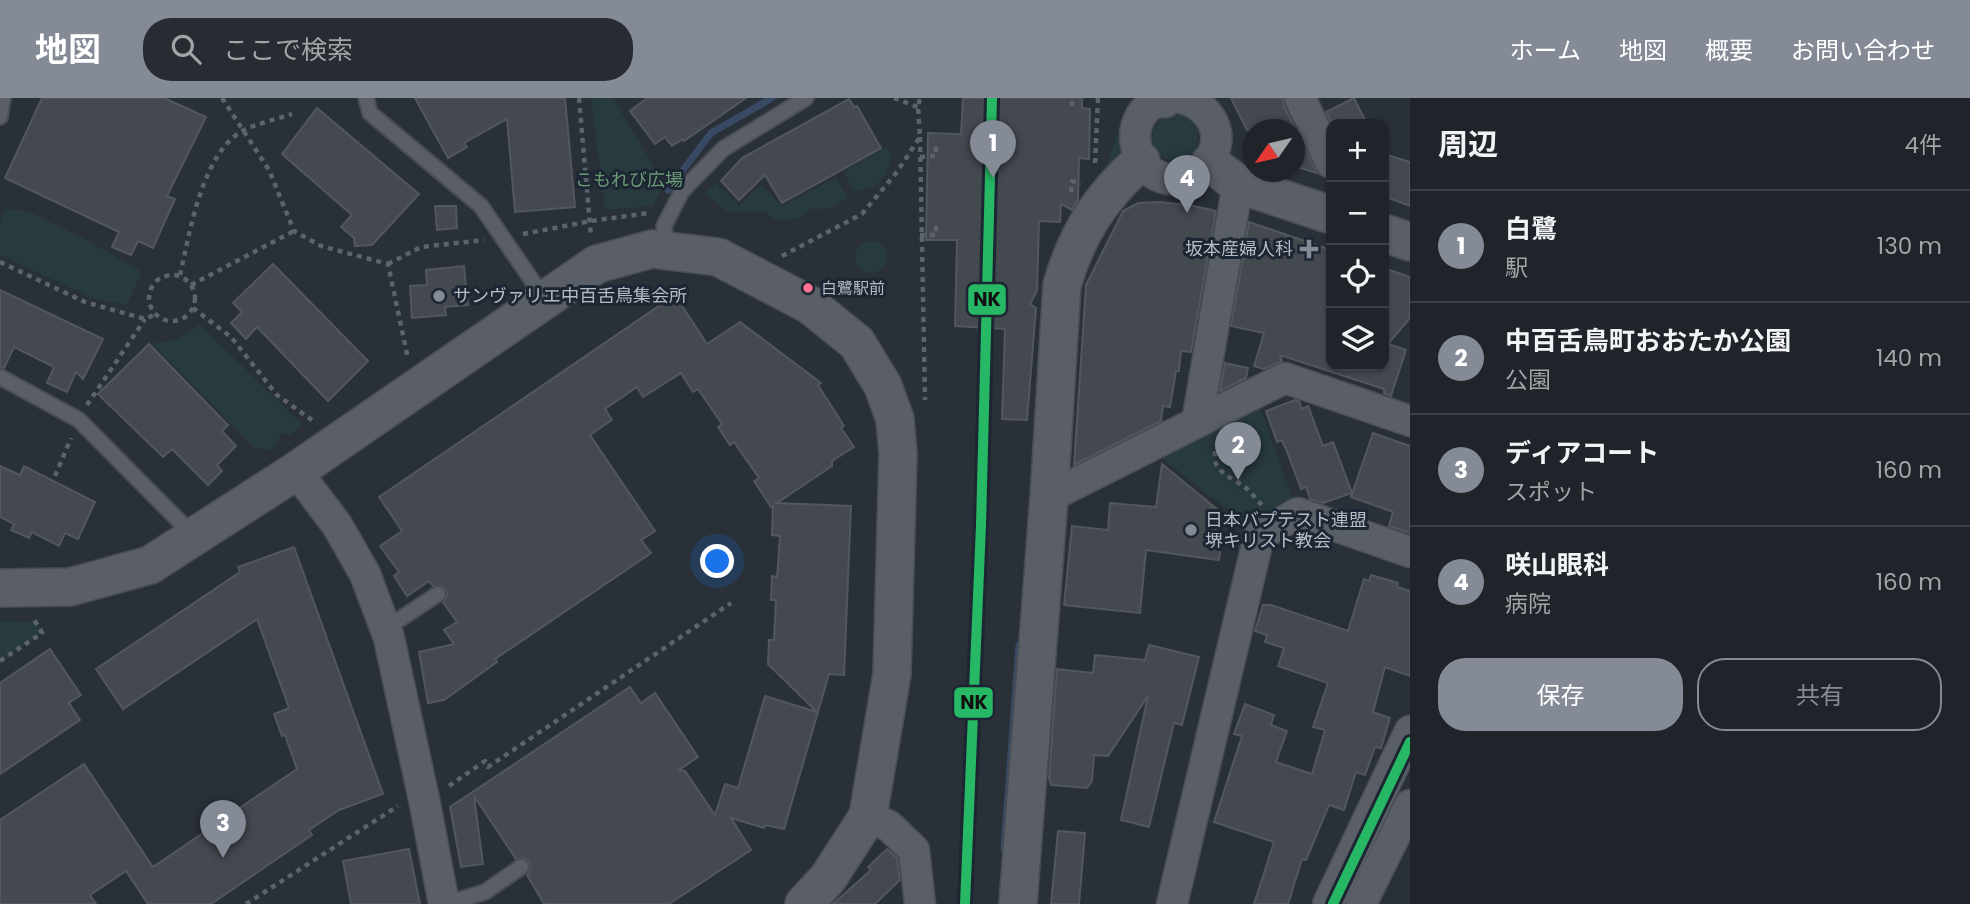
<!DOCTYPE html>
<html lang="ja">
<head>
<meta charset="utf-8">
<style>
	:root { --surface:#20242a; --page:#282c32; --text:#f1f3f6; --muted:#a2a4a8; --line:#3d4147; --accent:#848b96 }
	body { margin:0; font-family:Poppins,"Noto Sans JP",sans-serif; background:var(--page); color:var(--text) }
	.controls { position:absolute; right:21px; top:21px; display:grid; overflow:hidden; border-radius:14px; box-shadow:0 2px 5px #0004 }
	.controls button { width:63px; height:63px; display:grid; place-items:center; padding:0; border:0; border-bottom:2px solid var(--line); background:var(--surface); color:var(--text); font:35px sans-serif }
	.compass { position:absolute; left:1242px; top:21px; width:63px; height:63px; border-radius:50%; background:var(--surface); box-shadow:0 2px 5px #0004; rotate:236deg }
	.you { position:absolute; left:718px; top:464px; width:24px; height:24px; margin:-18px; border:5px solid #fff; border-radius:50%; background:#1a73e8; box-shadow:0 0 0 10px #1a73e833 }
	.badge { display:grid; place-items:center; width:46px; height:46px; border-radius:50%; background:var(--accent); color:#fff; font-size:23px; font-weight:700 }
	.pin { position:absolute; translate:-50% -58px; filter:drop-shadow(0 2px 4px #0008) }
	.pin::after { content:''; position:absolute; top:37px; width:24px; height:21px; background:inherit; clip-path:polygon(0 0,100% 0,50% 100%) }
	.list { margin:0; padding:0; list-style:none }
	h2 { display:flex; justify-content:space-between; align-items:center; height:91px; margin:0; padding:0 28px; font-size:30px }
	h2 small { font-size:23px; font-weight:400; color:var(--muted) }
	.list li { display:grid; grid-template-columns:46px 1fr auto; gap:21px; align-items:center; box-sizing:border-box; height:112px; padding:0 28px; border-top:2px solid var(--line) }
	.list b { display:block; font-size:26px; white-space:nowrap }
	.list p { margin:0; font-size:23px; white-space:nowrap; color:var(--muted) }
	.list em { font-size:23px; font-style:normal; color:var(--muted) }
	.actions { display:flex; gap:14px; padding:21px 28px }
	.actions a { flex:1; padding:16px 0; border:2px solid var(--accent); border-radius:28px; text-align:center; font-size:24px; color:var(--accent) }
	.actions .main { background:var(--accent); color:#fff }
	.icon { flex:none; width:38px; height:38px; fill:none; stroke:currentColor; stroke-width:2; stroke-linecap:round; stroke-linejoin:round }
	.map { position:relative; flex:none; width:1410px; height:806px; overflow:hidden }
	header { display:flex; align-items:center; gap:42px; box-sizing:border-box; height:98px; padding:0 35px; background:var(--accent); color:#fff }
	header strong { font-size:33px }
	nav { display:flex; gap:38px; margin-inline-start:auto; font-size:24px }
	.search { width:490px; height:63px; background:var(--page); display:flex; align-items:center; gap:18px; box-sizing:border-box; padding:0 24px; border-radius:28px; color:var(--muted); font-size:26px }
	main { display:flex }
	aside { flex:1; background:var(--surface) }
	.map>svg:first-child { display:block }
</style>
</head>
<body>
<header>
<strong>地図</strong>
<div class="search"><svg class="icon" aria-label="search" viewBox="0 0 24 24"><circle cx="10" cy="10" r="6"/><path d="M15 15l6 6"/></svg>ここで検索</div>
<nav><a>ホーム</a><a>地図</a><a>概要</a><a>お問い合わせ</a></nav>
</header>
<main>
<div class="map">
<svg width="1410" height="806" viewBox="0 0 1410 806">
	<rect width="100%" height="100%" fill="#2a3038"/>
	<g fill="#273a3e">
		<polygon points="591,0 613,0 664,86 653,108 605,112"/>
		<circle cx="1175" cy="40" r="23"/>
		<path d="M 1117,37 L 1120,38 C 1123,61 1118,64 1102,79 Z"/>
		<polygon points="886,49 892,59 885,78 874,89 854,93 843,74"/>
		<path d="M 836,79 L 848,100 C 837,107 827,114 813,110 L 797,121 L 773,121 L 765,114 L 727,113 L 705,95 L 716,85 L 739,108 L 761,87 L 782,108 Z"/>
		<polygon points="4,111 28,113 89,143 142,174 127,207 95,201 0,157 0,125"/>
		<circle cx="871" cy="159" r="16"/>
		<path d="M 199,226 L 302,326 L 291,337 L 282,335 L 271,352 L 254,350 L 152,245 C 173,244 184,240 199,226 Z"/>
		<polygon points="1260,310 1294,404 1249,429 1162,360"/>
		<polygon points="0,523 36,524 42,535 0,563"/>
	</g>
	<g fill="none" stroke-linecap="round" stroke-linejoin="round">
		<g stroke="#384963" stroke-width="7">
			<polyline points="668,92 711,35 772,0"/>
			<polyline points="1004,751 1019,547"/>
		</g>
	</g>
	<g fill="#444950" stroke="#52575f" stroke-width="2">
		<polygon points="42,0 164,0 206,19 167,98 175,101 153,150 138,143 131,157 112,149 119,134 5,80"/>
		<polygon points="415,0 565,0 575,109 515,114 507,21 464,45 467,49 448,60"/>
		<polygon points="647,0 746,0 684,43 683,41 672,48 665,39 655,46 630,13"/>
		<polygon points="963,0 1082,0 1082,10 1090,11 1089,61 1079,60 1078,102 1072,112 1061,106 1060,124 1039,123 1037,193 1030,206 1036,210 1027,322 1002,321 1005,231 955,228 957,142 926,142 928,35 961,36"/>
		<polygon points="1231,0 1283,0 1284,8 1317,75 1294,68 1294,32 1247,32"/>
		<polygon points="1354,0 1367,26 1332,26 1326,14"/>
		<polygon points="849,1 854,9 857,8 881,50 782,105 765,77 739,102 721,83 742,60"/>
		<polygon points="317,10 419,96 372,147 355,148 354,140 341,129 352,117 282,56"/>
		<polygon points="1384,56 1410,64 1410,108 1384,98"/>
		<polygon points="1159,104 1189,107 1216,113 1191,254 1181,253 1179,273 1176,273 1170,309 1163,308 1161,323 1074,367 1086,187 1123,113 1138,105"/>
		<polygon points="435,108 456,108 457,130 437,132"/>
		<polygon points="1249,124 1331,152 1331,268 1384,268 1384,170 1410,179 1410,220 1388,246 1406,252 1391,298 1384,295 1384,291 1280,257 1282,263 1264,271 1254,268 1264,235 1231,228"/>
		<polygon points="273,166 368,263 328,303 257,229 246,241 231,225 242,214 233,205"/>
		<polygon points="464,168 468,207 445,209 446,217 412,220 410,188 427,187 426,172"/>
		<polygon points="0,192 103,241 83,281 76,274 67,294 47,285 54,269 14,249 4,270 0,269"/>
		<polygon points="675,197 707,246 740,224 821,285 818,287 844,328 841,330 854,349 832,363 832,368 777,405 851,408 844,577 829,576 784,731 765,727 764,730 731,720 751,752 669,806 544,806 527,777 530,772 529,764 524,760 516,761 474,698 483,766 461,769 450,709 630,589 641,605 655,595 698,659 679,672 685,673 715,717 725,686 738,690 765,598 817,614 768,566 769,542 774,542 776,502 771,502 772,478 777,479 780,438 772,437 773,408 771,409 754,383 759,380 734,344 730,347 718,329 722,326 698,291 693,294 681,275 643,299 637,289 605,311 612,322 590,337 655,433 641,442 651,455 495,561 497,564 444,602 428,605 419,554 454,546 444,532 457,524 443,504 448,496 443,488 433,488 429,483 407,498 394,478 399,474 380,448 402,433 379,399"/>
		<polygon points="149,246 228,327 222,333 236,348 217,367 222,373 208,387 172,351 163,359 98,296"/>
		<polygon points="1225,265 1248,270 1246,280 1220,293"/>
		<polygon points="1295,302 1299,303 1302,311 1308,308 1323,348 1333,344 1352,395 1323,405 1310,401 1306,389 1301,391 1288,356 1282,342 1277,344 1266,313"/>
		<polygon points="1373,335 1410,348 1410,435 1389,428 1393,414 1351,399"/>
		<polygon points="1162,366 1218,412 1216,432 1223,433 1219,462 1146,452 1140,515 1064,507 1072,428 1108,432 1110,405 1156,409"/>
		<polygon points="0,368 20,377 24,368 95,404 78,441 65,435 59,448 32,434 29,440 11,432 14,426 0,419"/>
		<polygon points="294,449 383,696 339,712 309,732 312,737 211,806 148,806 126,773 90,797 96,806 0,806 0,722 84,666 153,769 297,671 285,637 282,638 274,616 289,610 257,521 123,611 96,571 240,474 238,469"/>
		<polygon points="1371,477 1398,485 1397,489 1410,493 1410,578 1385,569 1373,614 1390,620 1381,650 1375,649 1365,677 1356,674 1344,712 1329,707 1306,762 1302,761 1288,806 1254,806 1274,744 1214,724 1242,638 1234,636 1245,606 1274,617 1271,627 1287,633 1276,664 1312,676 1325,632 1313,629 1328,585 1278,568 1284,550 1265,544 1267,537 1255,533 1263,507 1271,507 1348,533 1364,481 1369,483"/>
		<polygon points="1149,547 1199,559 1182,627 1174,625 1149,729 1121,722 1148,598 1108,658 1094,657 1092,683 1087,690 1051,687 1049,680 1057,571 1093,575 1095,557 1145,562"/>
		<polygon points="50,551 81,597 69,605 80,622 0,676 0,585"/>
		<polygon points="1058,733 1085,735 1079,806 1051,806"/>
		<polygon points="409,751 420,806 351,806 343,763"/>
		<polygon points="887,751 897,760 900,782 875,806 833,806 871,772 868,769"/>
	</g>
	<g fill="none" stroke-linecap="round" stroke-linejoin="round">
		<defs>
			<g id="service">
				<polyline points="366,0 370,15 481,108 544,200"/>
				<polyline points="0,19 3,0"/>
				<polyline points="667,152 664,128 682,93 723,51 806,0"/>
				<polyline points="0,279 79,322 192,436"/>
				<polyline points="385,531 438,496"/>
				<polyline points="445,806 485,794 521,769"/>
			</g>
			<g id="minor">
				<path d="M 1170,0 C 1113,7 1131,97 1188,79 C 1202,75 1209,66 1214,53 C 1223,28 1205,6 1181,0"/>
				<polyline points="1300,0 1331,65"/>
				<polyline points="1197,324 1238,86"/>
				<polyline points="296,373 337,427 365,476 389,540 425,706 444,806"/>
				<polyline points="1049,399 1285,280 1410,323"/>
				<polyline points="868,718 889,728 914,752 920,806"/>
				<polyline points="1172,806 1259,438 1298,415 1410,454"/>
				<polyline points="1328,806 1410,633"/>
				<polyline points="1361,806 1410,707"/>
			</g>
			<g id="tertiary">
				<polyline points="1164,0 1164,1"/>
				<polyline points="1210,65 1238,86 1331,117"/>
				<polyline points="1384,135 1410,144"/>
				<polyline points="0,490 70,489 150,467 296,373 597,166 652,151 718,159 810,207 857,245 883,288 895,321 898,356 892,576 868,718 828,780 804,806"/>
				<path d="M 1018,806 L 1049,399 L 1062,187 C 1077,135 1101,98 1141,63"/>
			</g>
		</defs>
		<use href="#service" stroke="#484c53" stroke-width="18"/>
		<use href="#minor" stroke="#484c53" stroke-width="33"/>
		<use href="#tertiary" stroke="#484c53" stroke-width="40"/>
		<g stroke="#5d636a" stroke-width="4.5" stroke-dasharray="5 5" stroke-linecap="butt">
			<polyline points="222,0 269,72 294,133 321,148 388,166 408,261"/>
			<polyline points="579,0 591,139"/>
			<polyline points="894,0 918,9"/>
			<polyline points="1072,8 1072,0"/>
			<polyline points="920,39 925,302"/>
			<polyline points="920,59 936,58 936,47"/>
			<polyline points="1095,65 1098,0"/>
			<polyline points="1071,94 1072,83 1081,85"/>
			<polyline points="523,136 591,123 649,115"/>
			<polyline points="920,137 936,137 936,128"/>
			<polyline points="782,158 862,116 897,74 920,39 918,9 920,0"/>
			<polyline points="0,164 85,204 145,221 154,217"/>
			<polyline points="388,166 421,149 484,142"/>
			<circle cx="172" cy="200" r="23"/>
			<path d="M 180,177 C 190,134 202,52 246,31 C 260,25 277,21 292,16"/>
			<polyline points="191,187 294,133"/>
			<polyline points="193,210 231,239 277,297 316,325"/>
			<polyline points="87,307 145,221"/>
			<path d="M 1219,344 C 1204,372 1231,378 1246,390 C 1252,395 1257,402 1262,407"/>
			<polyline points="55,378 71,340"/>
			<polyline points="0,563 42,535 32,518"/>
			<polyline points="449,688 485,663 488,669 731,505"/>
			<polyline points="246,806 398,708"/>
		</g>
		<use href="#service" stroke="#5a5e66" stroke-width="14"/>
		<use href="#minor" stroke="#5a5e66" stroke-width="30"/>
		<use href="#tertiary" stroke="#5a5e66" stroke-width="37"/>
		<defs>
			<g id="rail-1">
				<polyline points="965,806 981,427 992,0"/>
				<polyline points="1333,806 1410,644"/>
			</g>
		</defs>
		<use href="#rail-1" stroke="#1d2633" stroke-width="16"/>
		<use href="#rail-1" stroke="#26b864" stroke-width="10"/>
	</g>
	<g fill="#848b96" stroke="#1d2633" stroke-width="2.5">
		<path d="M1305.5 140.5h7v7h7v7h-7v7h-7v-7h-7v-7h7z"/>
		<circle cx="439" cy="198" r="7"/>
		<circle cx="1191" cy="432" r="7"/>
	</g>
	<circle fill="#fc738d" stroke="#1d2633" stroke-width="2.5" cx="808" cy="190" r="6"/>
	<g text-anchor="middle" stroke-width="6" stroke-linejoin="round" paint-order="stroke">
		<g font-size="16" fill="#b4bcc9" stroke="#1d2633" text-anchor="start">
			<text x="821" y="196">白鷺駅前</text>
		</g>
		<g font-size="18" fill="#6b9a76" stroke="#1d2633">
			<text x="629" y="88">こもれび広場</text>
		</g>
		<g font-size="18" fill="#b4bcc9" stroke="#1d2633" text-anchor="start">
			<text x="1293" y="157" text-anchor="end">坂本産婦人科</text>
			<text x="453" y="204">サンヴァリエ中百舌鳥集会所</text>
			<text x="1205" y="428">日本バプテスト連盟<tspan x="1205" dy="21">堺キリスト教会</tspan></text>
		</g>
	</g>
	<g stroke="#1d2633" stroke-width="2.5">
		<rect x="967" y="185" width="40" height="33" rx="7" fill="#26b864"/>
		<rect x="953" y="588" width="41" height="33" rx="7" fill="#26b864"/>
	</g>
	<g font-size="19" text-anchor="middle" font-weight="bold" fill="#111">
		<text x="987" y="208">NK</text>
		<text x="974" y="611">NK</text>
	</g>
</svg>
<div class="controls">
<button>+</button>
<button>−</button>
<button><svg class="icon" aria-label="locate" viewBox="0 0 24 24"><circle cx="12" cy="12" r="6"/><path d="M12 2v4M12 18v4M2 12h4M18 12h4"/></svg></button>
<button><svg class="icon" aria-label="layers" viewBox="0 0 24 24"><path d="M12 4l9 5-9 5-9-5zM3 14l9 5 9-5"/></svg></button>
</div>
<svg class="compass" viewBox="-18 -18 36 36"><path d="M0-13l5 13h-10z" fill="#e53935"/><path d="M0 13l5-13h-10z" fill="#a2a4a8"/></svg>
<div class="you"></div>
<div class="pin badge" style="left:993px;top:80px">1</div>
<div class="pin badge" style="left:1238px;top:382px">2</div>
<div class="pin badge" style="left:223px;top:760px">3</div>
<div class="pin badge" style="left:1187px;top:115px">4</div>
</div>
<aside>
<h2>周辺<small>4件</small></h2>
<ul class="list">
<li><span class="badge">1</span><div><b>白鷺</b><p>駅</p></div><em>130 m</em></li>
<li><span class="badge">2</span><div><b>中百舌鳥町おおたか公園</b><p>公園</p></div><em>140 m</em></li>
<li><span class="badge">3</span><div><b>ディアコート</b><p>スポット</p></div><em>160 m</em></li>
<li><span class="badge">4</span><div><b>咲山眼科</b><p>病院</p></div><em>160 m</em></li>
</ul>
<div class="actions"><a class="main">保存</a><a>共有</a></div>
</aside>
</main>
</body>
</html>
